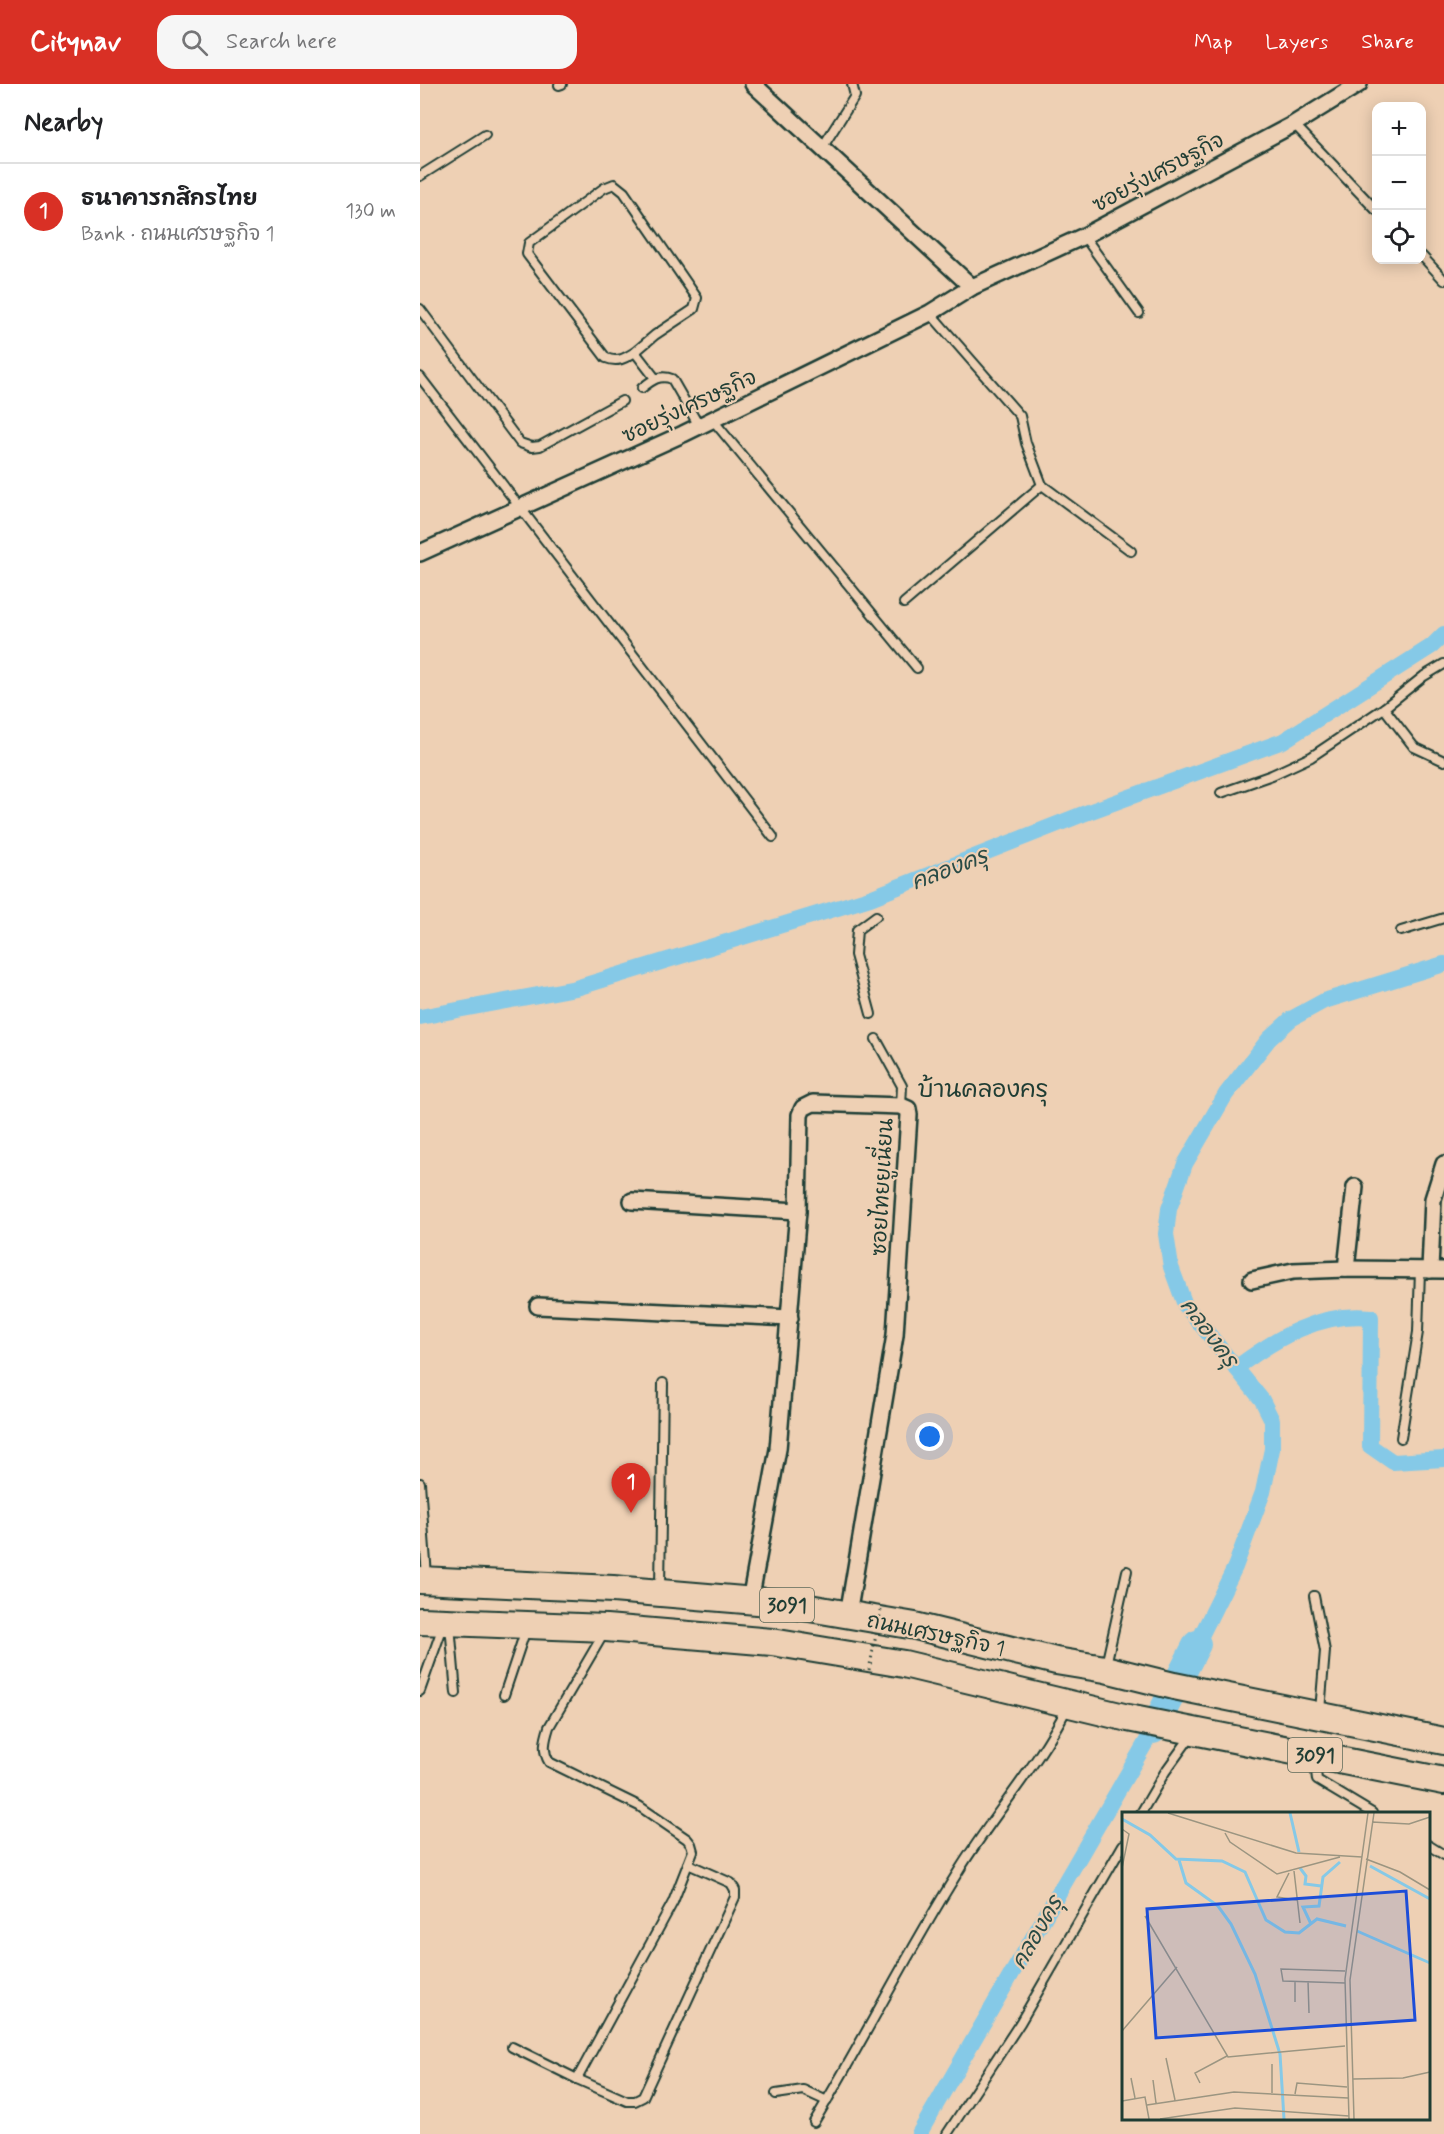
<!DOCTYPE html>
<html lang="en">
<head>
<meta charset="utf-8">
<style>
	:root { --surface:#fff; --page:#f6f6f6; --text:#202124; --muted:#757577; --line:#e0e0e0; --accent:#d93025 }
	body { margin:0; font-family:Mynerve,"Playpen Sans Thai",sans-serif; background:var(--page); color:var(--text) }
	.controls { position:absolute; right:18px; top:18px; display:grid; overflow:hidden; border-radius:12px; box-shadow:0 3px 15px #0003 }
	.controls button { width:54px; height:54px; display:grid; place-items:center; padding:0; border:0; border-bottom:2px solid var(--line); background:var(--surface); color:var(--text); font:30px sans-serif }
	.you { position:absolute; left:510px; top:1353px; width:21px; height:21px; margin:-15px; border:4px solid #fff; border-radius:50%; background:#1a73e8; box-shadow:0 0 0 9px #1a73e833 }
	.badge { display:grid; place-items:center; width:39px; height:39px; border-radius:50%; background:var(--accent); color:#fff; font-size:20px; font-weight:700 }
	.pin { position:absolute; translate:-50% -50px; filter:drop-shadow(0 2px 3px #0008) }
	.pin::after { content:''; position:absolute; top:32px; width:21px; height:18px; background:inherit; clip-path:polygon(0 0,100% 0,50% 100%) }
	.list { margin:0; padding:0; list-style:none }
	h2 { display:flex; justify-content:space-between; align-items:center; height:78px; margin:0; padding:0 24px; font-size:26px }
	h2 small { font-size:20px; font-weight:400; color:var(--muted) }
	.list li { display:grid; grid-template-columns:39px 1fr auto; gap:18px; align-items:center; box-sizing:border-box; height:96px; padding:0 24px; border-top:2px solid var(--line) }
	.list b { display:block; font-size:22px; white-space:nowrap }
	.list p { margin:0; font-size:20px; white-space:nowrap; color:var(--muted) }
	.list em { font-size:20px; font-style:normal; color:var(--muted) }
	.icon { flex:none; width:33px; height:33px; fill:none; stroke:currentColor; stroke-width:2; stroke-linecap:round; stroke-linejoin:round }
	.map { position:relative; flex:none; width:1024px; height:2050px; overflow:hidden }
	header { display:flex; align-items:center; gap:36px; box-sizing:border-box; height:84px; padding:0 30px; background:var(--accent); color:#fff }
	header strong { font-size:28px }
	nav { display:flex; gap:33px; margin-inline-start:auto; font-size:21px }
	.search { width:420px; height:54px; background:var(--page); display:flex; align-items:center; gap:15px; box-sizing:border-box; padding:0 21px; border-radius:18px; color:var(--muted); font-size:22px }
	main { display:flex }
	aside { flex:1; background:var(--surface) }
	.map>svg:first-child { display:block }
</style>
</head>
<body>
<header>
<strong>Citynav</strong>
<div class="search"><svg class="icon" aria-label="search" viewBox="0 0 24 24"><circle cx="10" cy="10" r="6"/><path d="M15 15l6 6"/></svg>Search here</div>
<nav><a>Map</a><a>Layers</a><a>Share</a></nav>
</header>
<main>
<aside>
<h2>Nearby<small></small></h2>
<ul class="list">
<li><span class="badge">1</span><div><b>ธนาคารกสิกรไทย</b><p>Bank · ถนนเศรษฐกิจ 1</p></div><em>130 m</em></li>
</ul>
</aside>
<div class="map">
<svg width="1024" height="2050" viewBox="0 0 1024 2050">
	<rect width="100%" height="100%" fill="#eed0b4"/>
	<filter id="ink" filterUnits="userSpaceOnUse"><feTurbulence type="fractalNoise" baseFrequency=".0167" numOctaves="2"/><feDisplacementMap in="SourceGraphic" scale="12" xChannelSelector="R" yChannelSelector="G"/><feConvolveMatrix kernelMatrix="1 2 1 2 8 2 1 2 1" color-interpolation-filters="sRGB"/></filter>
	<g filter="url(#ink)">
		<g fill="none" stroke-linecap="round" stroke-linejoin="round">
			<g stroke="#85c9e7" stroke-width="16">
				<polyline points="0,933 156,904 450,814 663,730 863,657 1012,562 1024,550"/>
				<path d="M 816,1284 C 855,1255 900,1227 951,1233 L 950,1362 L 973,1378 L 1024,1375"/>
				<polyline points="777,1560 815,1483 843,1408 852,1365 852,1336 842,1316 765,1221 751,1183 746,1150 749,1125 765,1080 806,1010 849,955 871,935 904,917 1024,880"/>
				<polyline points="499,2050 733,1646"/>
			</g>
			<polyline stroke="#85c9e7" stroke-width="28" points="733,1646 777,1560"/>
			<defs>
				<g id="lane">
					<polyline points="139,1 142,0"/>
					<polyline points="874,40 956,126"/>
					<polyline points="402,64 435,12 432,0"/>
					<polyline points="0,92 65,51"/>
					<polyline points="664,152 719,229"/>
					<polyline points="1002,172 1024,196"/>
					<polyline points="0,225 100,359 112,363 120,362 202,317"/>
					<polyline points="510,229 600,332 606,359 622,401 711,467"/>
					<path d="M 215,268 L 235,251 L 274,225 L 277,214 L 204,108 L 194,100 L 184,104 L 109,159 L 107,170 L 186,274 C 198,279 205,274 215,268 L 235,294"/>
					<polyline points="0,293 353,753"/>
					<path d="M 222,304 C 232,296 240,290 252,295 L 279,342"/>
					<polyline points="292,335 497,584"/>
					<polyline points="484,519 622,401"/>
					<polyline points="964,624 994,663 1024,677"/>
					<polyline points="801,709 852,691 891,673 964,624 1004,592 1024,580"/>
					<polyline points="981,847 1024,834"/>
					<polyline points="451,930 435,871 437,846 456,832"/>
					<polyline points="456,955 482,1002 481,1022"/>
					<polyline points="981,1354 998,1248 1000,1186"/>
					<polyline points="0,1399 7,1492"/>
					<polyline points="240,1504 243,1299"/>
					<polyline points="894,1512 905,1567 900,1627"/>
					<polyline points="30,1541 36,1609"/>
					<polyline points="686,1581 707,1487"/>
					<polyline points="0,1607 23,1542"/>
					<polyline points="84,1611 106,1545"/>
					<polyline points="900,1675 896,1687 897,1696 952,1729"/>
					<polyline points="721,1729 745,1688 771,1652"/>
					<polyline points="1008,1761 1024,1771"/>
					<polyline points="92,1963 157,1995 207,2017 215,2017 223,2013 315,1813 315,1806 311,1799 268,1780"/>
					<path d="M 157,1995 L 253,1818 L 273,1767 L 271,1760 L 267,1755 L 219,1722 L 129,1678 C 122,1666 125,1656 129,1643 L 184,1549"/>
					<polyline points="356,2010 383,2006 407,2017"/>
					<path d="M 394,2038 C 444,1956 487,1869 538,1788 C 572,1732 617,1683 647,1624"/>
					<polyline points="527,2050 600,1939 703,1761"/>
				</g>
				<g id="street">
					<polyline points="333,0 552,203"/>
					<polyline points="0,469 263,350 510,229 552,203 664,152 874,40 939,0"/>
					<polyline points="212,1117 378,1127"/>
					<polyline points="926,1185 935,1103"/>
					<polyline points="1010,1186 1013,1115 1024,1080"/>
					<polyline points="832,1196 873,1187 926,1185 1024,1186"/>
					<polyline points="118,1222 370,1234"/>
					<polyline points="330,1517 358,1365 378,1127 380,1031 383,1024 393,1019 481,1022 488,1025 489,1031 475,1251 428,1531"/>
				</g>
				<g id="primary">
					<polyline points="0,1496 193,1505 360,1519 495,1542 636,1577 685,1585 754,1602 1024,1657"/>
					<polyline points="0,1537 186,1544 352,1558 484,1580 708,1634 1024,1697"/>
				</g>
			</defs>
			<use href="#lane" stroke="#1f3d34" stroke-width="12"/>
			<use href="#street" stroke="#1f3d34" stroke-width="20"/>
			<use href="#primary" stroke="#1f3d34" stroke-width="30"/>
			<use href="#lane" stroke="#eed0b4" stroke-width="8"/>
			<use href="#street" stroke="#eed0b4" stroke-width="15"/>
			<use href="#primary" stroke="#eed0b4" stroke-width="26"/>
			<polyline stroke="#1f3d34" stroke-width="3" stroke-dasharray="1.5 4.5" stroke-linecap="butt" points="449,1586 461,1526"/>
		</g>
	</g>
	<g text-anchor="middle" stroke-width="4.5" stroke-linejoin="round" paint-order="stroke">
		<g fill="#eed0b4" stroke="#5d695a" stroke-width="1.5">
			<rect x="340" y="1504" width="54" height="34" rx="4.5"/>
			<rect x="868" y="1654" width="54" height="34" rx="4.5"/>
		</g>
		<g font-size="20" font-weight="bold" fill="#1f3d34">
			<text x="367" y="1528">3091</text>
			<text x="895" y="1678">3091</text>
		</g>
		<g font-size="21" fill="#1f3d34" stroke="#eed0b4">
			<text transform="translate(738 88) rotate(-28)" y="7">ซอยรุ่งเศรษฐกิจ</text>
			<text transform="translate(269 322) rotate(-25)" y="7">ซอยรุ่งเศรษฐกิจ</text>
			<text transform="translate(462 1103) rotate(-87)" y="7">ซอยไทยยูเนี่ยน</text>
			<text transform="translate(516 1550) rotate(12)" y="7">ถนนเศรษฐกิจ 1</text>
		</g>
		<g font-size="22" font-style="italic" fill="#294b46" stroke="#eed0b4">
			<text transform="translate(529 784) rotate(-21)" y="8">คลองครุ</text>
			<text transform="translate(790 1248) rotate(53)" y="8">คลองครุ</text>
			<text transform="translate(616 1848) rotate(-60)" y="8">คลองครุ</text>
		</g>
		<g font-size="24" fill="#1f3d34" stroke="#eed0b4">
			<text x="563" y="1013">บ้านคลองครุ</text>
		</g>
	</g>
	<g transform="translate(702 1728)">
		<rect width="308" height="308" fill="#eed0b4"/>
		<path fill="none" stroke="#85c9e7" stroke-width="3" d="M 168,1 L 177,40M 0,7 L 28,23 L 54,47 L 100,49 L 123,60 L 144,108 L 163,120 L 177,121 L 195,107 L 224,114M 57,48 L 64,71 L 96,94 L 109,112 L 133,162 L 158,242 L 162,307M 248,54 L 308,87M 178,56 L 184,64 L 183,72 L 199,74M 189,112 L 181,95 L 197,94 L 201,65 L 218,50M 235,119 L 308,151"/>
		<path fill="none" stroke="#9b9581" stroke-width="1.5" d="M 46,1 L 174,41 L 240,45M 250,10 L 287,12 L 308,5M 0,17 L 7,22 L 0,56M 103,21 L 108,30 L 155,62 L 218,45M 244,47 L 278,60 L 308,78M 172,59 L 178,111M 167,61 L 155,85 L 175,88M 23,104 L 106,245 L 223,234M 173,169 L 173,190M 186,169 L 187,201M 223,171 L 161,169 L 159,157 L 223,159M 0,219 L 55,155M 44,246 L 53,288M 150,252 L 150,281M 9,266 L 13,286M 231,267 L 281,266 L 308,260M 31,268 L 34,291M 78,271 L 73,261 L 105,244M 173,282 L 175,271 L 225,275M 0,289 L 23,285 L 27,307M 25,293 L 112,280 L 226,286M 38,307 L 113,296 L 227,304M 227,307 L 223,167 L 246,1M 232,307 L 228,168 L 252,1"/>
		<path fill="#1d4ed8" fill-opacity="0.15" stroke="#1d4ed8" stroke-width="3" d="M 284,79 L 293,208 L 34,226 L 25,97 Z"/>
		<rect width="308" height="308" fill="none" stroke="#1f3d34" stroke-width="3"/>
	</g>
</svg>
<div class="controls">
<button>+</button>
<button>−</button>
<button><svg class="icon" aria-label="locate" viewBox="0 0 24 24"><circle cx="12" cy="12" r="6"/><path d="M12 2v4M12 18v4M2 12h4M18 12h4"/></svg></button>
</div>
<div class="you"></div>
<div class="pin badge" style="left:211px;top:1429px">1</div>
</div>
</main>
</body>
</html>
